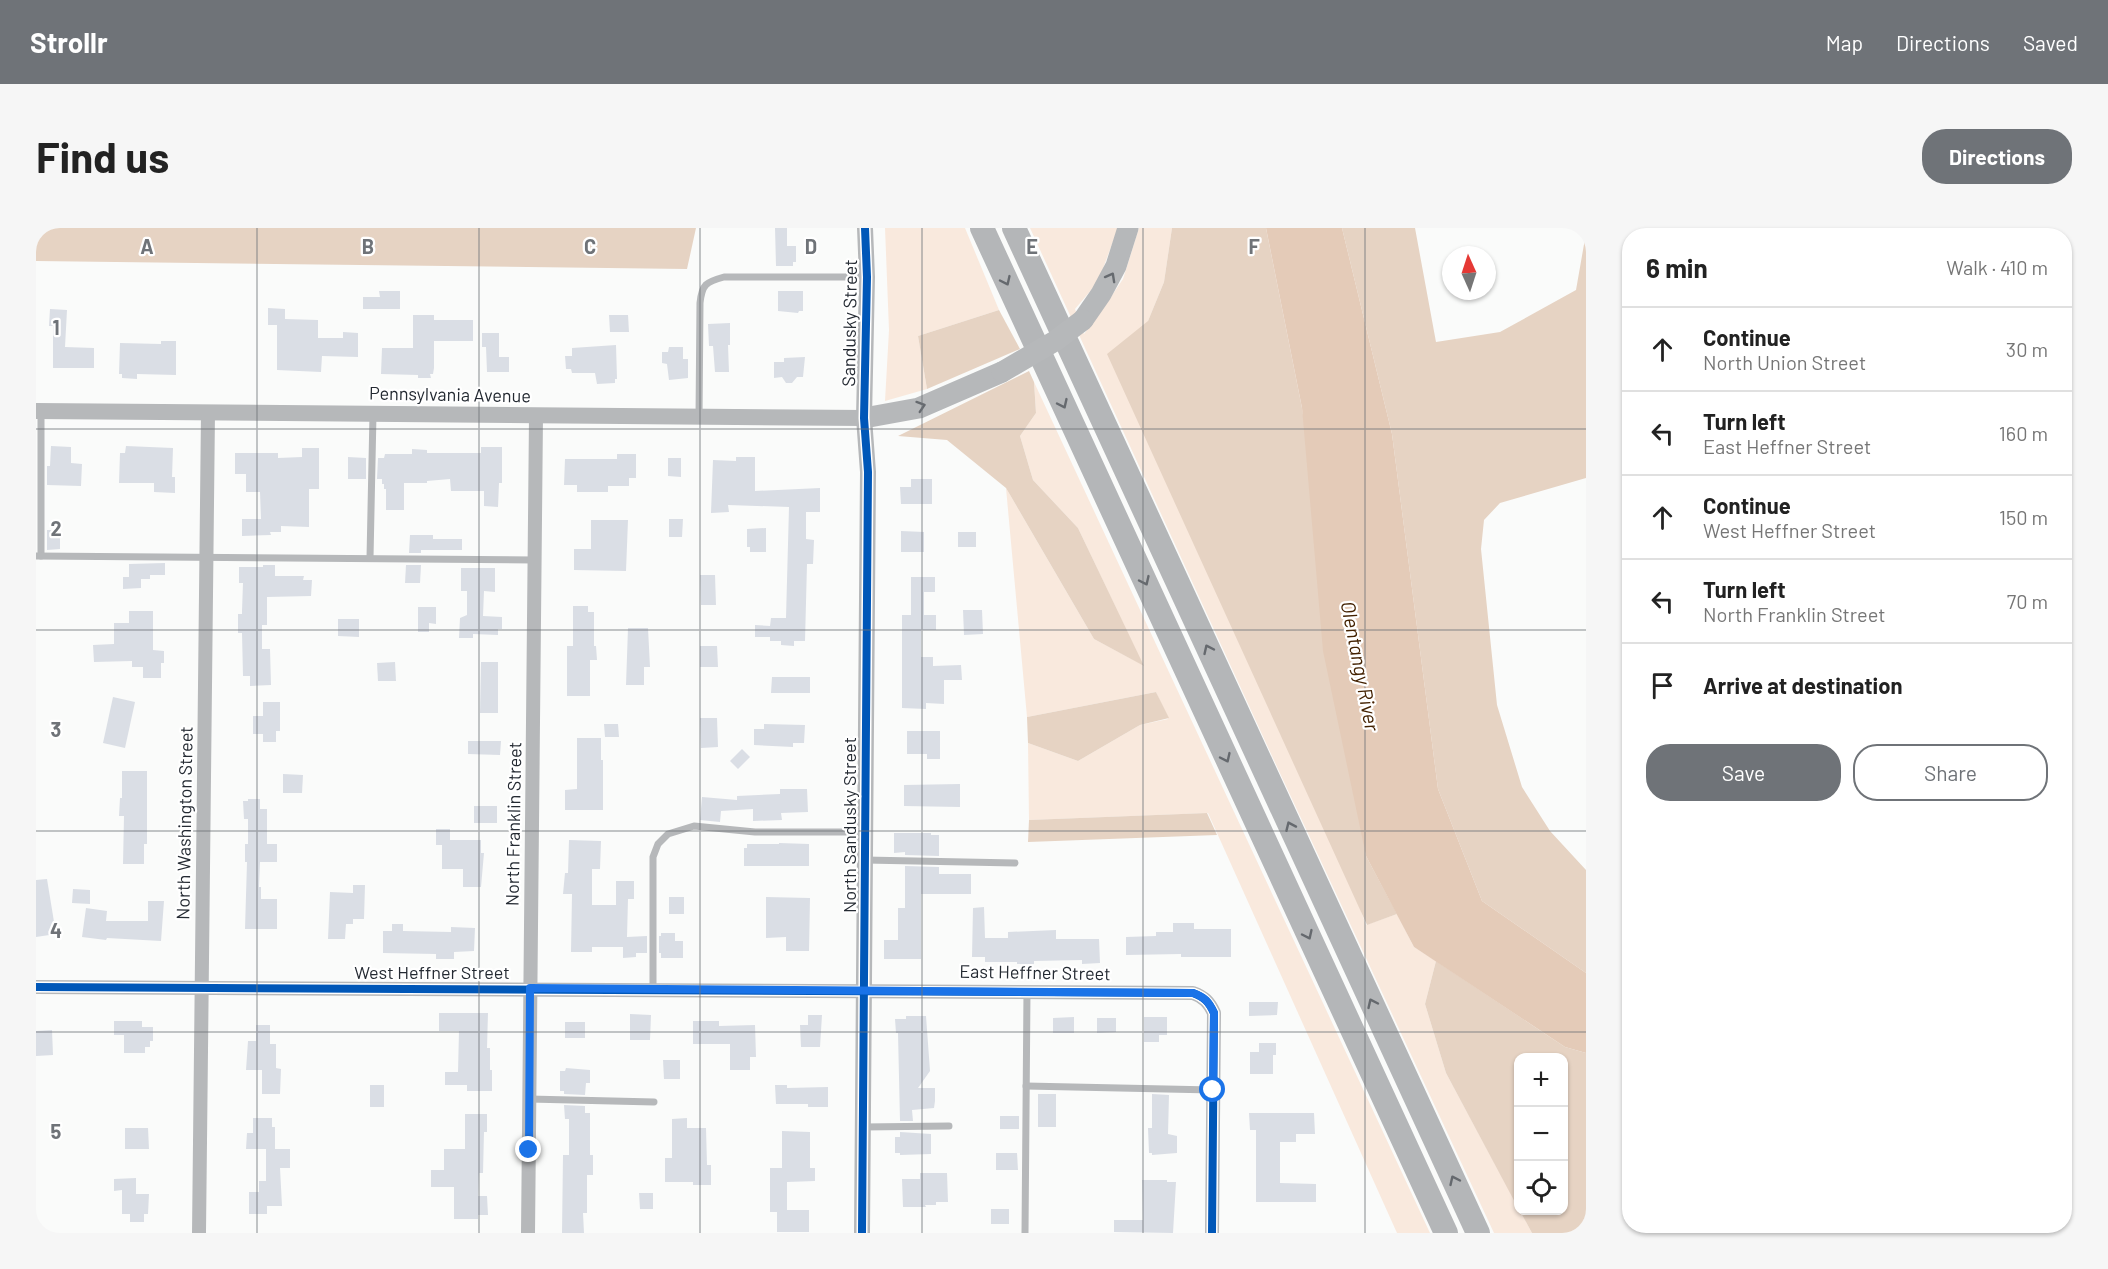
<!DOCTYPE html>
<html lang="en">
<head>
<meta charset="utf-8">
<style>
	:root { --surface:#fff; --page:#f6f6f6; --text:#222; --muted:#767676; --line:#e0e0e0; --accent:#6f7378 }
	body { margin:0; font-family:Barlow,sans-serif; background:var(--page); color:var(--text) }
	.controls { position:absolute; right:18px; bottom:18px; display:grid; overflow:hidden; border-radius:12px; box-shadow:0 2px 4px #0004 }
	.controls button { width:54px; height:54px; display:grid; place-items:center; padding:0; border:0; border-bottom:2px solid var(--line); background:var(--surface); color:var(--text); font:30px sans-serif }
	.compass { position:absolute; left:1406px; top:18px; width:54px; height:54px; border-radius:50%; background:var(--surface); box-shadow:0 2px 4px #0004; rotate:357deg }
	.stop { position:absolute; width:18px; height:18px; margin:-14px; border:4px solid #1a73e8; border-radius:50%; background:#fff }
	.stop.end { background:#1a73e8; border-color:#fff; box-shadow:0 2px 6px #0008 }
	.list { margin:0; padding:0; list-style:none }
	h2 { display:flex; justify-content:space-between; align-items:center; height:78px; margin:0; padding:0 24px; font-size:26px }
	h2 small { font-size:20px; font-weight:400; color:var(--muted) }
	.list li { display:grid; grid-template-columns:39px 1fr auto; gap:18px; align-items:center; box-sizing:border-box; height:84px; padding:0 24px; border-top:2px solid var(--line) }
	.list b { display:block; font-size:22px; white-space:nowrap }
	.list p { margin:0; font-size:20px; white-space:nowrap; color:var(--muted) }
	.list em { font-size:20px; font-style:normal; color:var(--muted) }
	.actions { display:flex; gap:12px; padding:18px 24px }
	.actions a { flex:1; padding:14px 0; border:2px solid var(--accent); border-radius:24px; text-align:center; font-size:21px; color:var(--accent) }
	.actions .main { background:var(--accent); color:#fff }
	.icon { flex:none; width:33px; height:33px; fill:none; stroke:currentColor; stroke-width:2; stroke-linecap:round; stroke-linejoin:round }
	.map { position:relative; flex:none; width:1550px; height:1005px; overflow:hidden; border-radius:24px }
	header { display:flex; align-items:center; gap:36px; box-sizing:border-box; height:84px; padding:0 30px; background:var(--accent); color:#fff }
	header strong { font-size:28px }
	nav { display:flex; gap:33px; margin-inline-start:auto; font-size:21px }
	.intro { display:flex; align-items:center; justify-content:space-between; box-sizing:border-box; height:144px; padding:0 36px }
	h1 { margin:0; font-size:42px }
	.button { padding:15px 27px; border-radius:24px; background:var(--accent); color:#fff; font-size:21px; font-weight:700 }
	main { display:flex; gap:36px; padding:0 36px }
	aside { flex:1; background:var(--surface); border-radius:24px; box-shadow:0 2px 4px #0004 }
	.map>svg:first-child { display:block }
</style>
</head>
<body>
<header>
<strong>Strollr</strong>
<nav><a>Map</a><a>Directions</a><a>Saved</a></nav>
</header>
<div class="intro"><h1>Find us</h1><a class="button">Directions</a></div>
<main>
<div class="map">
<svg width="1550" height="1005" viewBox="0 0 1550 1005">
	<rect width="100%" height="100%" fill="#fafbfa"/>
	<g fill="#f9e9dd">
		<polygon points="849,0 929,0 963,82 882,108 891,161 849,173 853,102"/>
		<polygon points="994,0 1082,0 1062,54 1039,81 1048,106 1064,85 1087,51 1103,0 1136,0 1128,54 1112,93 1330,697 1361,686 1378,719 1400,733 1389,776 1410,845 1496,1005 1458,1005 1236,528"/>
		<polygon points="998,154 1394,1005 1361,1005 1172,585 993,592 992,515 1042,533 1104,497 1132,491 1120,464 991,489 970,260 1058,411 1107,437 1042,300 997,252 984,208 1000,185"/>
	</g>
	<g fill="#e6d3c3">
		<polygon points="0,0 660,0 651,41 0,33"/>
		<polygon points="1136,0 1230,0 1266,180 1330,628 1361,686 1331,697 1071,126 1112,93 1128,54"/>
		<polygon points="1306,0 1379,0 1400,114 1464,104 1540,62 1550,5 1550,250 1464,275 1448,292 1445,321 1461,477 1486,559 1514,603 1550,642 1550,745 1446,673 1402,561 1356,206"/>
		<polygon points="963,82 984,121 891,161 882,108"/>
		<polygon points="993,143 998,154 1000,185 984,208 997,252 1042,300 1108,438 1058,411 970,260 911,212 862,208"/>
		<polygon points="1120,464 1133,490 1104,497 1042,533 992,515 991,489"/>
		<polygon points="1171,585 1181,607 992,614 993,592"/>
		<polygon points="1400,733 1529,819 1550,825 1550,1005 1496,1005 1484,983 1528,982 1528,830 1482,830 1482,980 1410,845 1389,776"/>
	</g>
	<polygon fill="#e4cbb8" points="1230,0 1306,0 1356,206 1402,561 1446,673 1550,745 1550,825 1529,819 1378,719 1330,628 1287,423 1266,180"/>
	<g fill="#dadee5">
		<polygon points="739,0 751,0 751,18 760,18 760,34 757,34 757,38 740,38"/>
		<polygon points="343,63 364,63 364,81 327,81 327,69 344,69"/>
		<polygon points="742,63 767,63 767,83 763,83 762,85 742,83"/>
		<polygon points="232,80 249,81 249,91 282,92 282,110 307,110 307,104 322,105 322,129 286,128 285,144 241,142 241,97 232,97"/>
		<polygon points="14,81 31,82 29,119 58,120 58,140 17,140 17,98 13,98"/>
		<polygon points="377,87 398,87 398,92 437,92 437,113 398,113 398,140 397,146 394,146 395,150 382,150 382,147 345,146 346,120 377,120"/>
		<polygon points="573,87 592,87 593,104 574,104"/>
		<polygon points="694,95 694,117 692,117 693,144 679,144 677,118 673,118 672,96"/>
		<polygon points="446,105 463,105 463,129 473,129 473,144 451,144 450,119 446,119"/>
		<polygon points="125,113 140,113 140,147 101,146 101,151 86,150 86,146 83,146 84,115 125,116"/>
		<polygon points="580,117 581,151 579,151 579,155 561,156 559,145 536,145 535,141 530,141 529,128 536,128 536,120"/>
		<polygon points="633,119 647,119 647,131 652,131 652,150 633,152 631,136 626,135 626,124 632,124"/>
		<polygon points="769,129 767,149 761,149 756,155 750,155 746,149 738,150 738,134 748,134 748,130"/>
		<polygon points="15,218 35,219 35,235 46,236 45,258 11,257 11,238 14,238"/>
		<polygon points="90,218 137,220 136,249 139,249 139,265 118,264 118,255 83,255 84,225 89,225"/>
		<polygon points="445,219 466,219 466,255 463,255 462,279 448,278 448,263 415,263 414,251 391,253 391,255 368,255 368,282 350,282 350,261 348,261 348,256 346,256 346,251 341,251 342,230 348,230 349,226 376,226 376,221 391,222 391,225 445,225"/>
		<polygon points="266,220 283,220 283,261 273,261 273,299 245,298 245,304 234,304 235,307 206,308 206,291 225,291 224,264 210,264 210,246 199,246 199,225 242,225 242,230 266,229"/>
		<polygon points="581,226 600,226 600,250 593,250 593,258 572,258 572,264 541,264 541,257 528,257 529,231 581,231"/>
		<polygon points="312,229 330,230 330,251 312,251"/>
		<polygon points="700,229 719,229 719,263 784,260 784,284 770,284 770,311 778,312 777,336 771,336 769,413 758,413 758,418 745,417 745,413 734,413 734,409 719,409 719,397 734,398 735,390 750,390 753,279 692,277 693,284 675,285 677,232 700,233"/>
		<polygon points="632,230 645,230 645,249 632,248"/>
		<polygon points="875,251 896,251 896,276 865,276 864,259 875,259"/>
		<polygon points="633,291 647,291 646,309 633,309"/>
		<polygon points="555,292 592,292 590,343 538,342 538,321 555,321"/>
		<polygon points="730,300 730,324 714,324 714,319 711,319 711,301"/>
		<polygon points="11,302 24,302 24,321 11,322"/>
		<polygon points="865,303 888,304 888,324 865,324"/>
		<rect x="922" y="304" width="18" height="15"/>
		<polygon points="374,307 397,307 397,311 426,311 426,322 385,322 385,325 373,325"/>
		<polygon points="129,335 129,347 114,347 114,351 105,351 105,360 87,361 87,349 93,349 93,336"/>
		<polygon points="227,337 239,337 239,348 268,348 267,352 276,352 275,368 231,369 231,397 226,397 226,421 234,421 235,457 214,458 214,448 207,448 206,405 202,405 202,386 206,386 206,383 207,355 203,355 203,339 227,339"/>
		<polygon points="370,337 385,337 384,355 369,355"/>
		<polygon points="425,340 459,340 459,364 448,363 447,388 466,389 466,401 462,401 462,407 437,406 437,410 423,410 424,390 431,387 431,363 425,363"/>
		<polygon points="664,347 679,347 680,377 665,377"/>
		<polygon points="875,349 899,349 899,364 888,364 888,387 900,387 900,402 885,402 885,429 897,429 897,438 925,437 926,452 908,452 908,476 890,475 890,481 866,480 866,387 875,387"/>
		<polygon points="537,378 552,378 552,384 558,384 558,418 560,418 561,432 554,432 554,468 531,468 531,418 537,418"/>
		<polygon points="382,379 400,379 400,396 393,395 393,404 382,404"/>
		<polygon points="927,382 946,382 947,406 928,407"/>
		<polygon points="93,383 117,383 117,422 128,423 128,435 125,435 125,450 107,450 107,439 96,439 96,433 58,434 57,417 78,416 78,395 93,395"/>
		<polygon points="302,391 323,391 323,409 302,408"/>
		<polygon points="592,400 612,400 614,439 608,439 608,457 590,457"/>
		<polygon points="664,418 681,418 682,439 664,439"/>
		<polygon points="359,434 360,453 342,453 341,435"/>
		<polygon points="445,434 462,434 462,485 444,485"/>
		<polygon points="736,449 774,449 774,465 735,465"/>
		<polygon points="77,469 99,474 89,520 67,515"/>
		<polygon points="227,474 244,474 244,503 240,503 240,514 227,514 227,506 217,506 217,488 227,488"/>
		<polygon points="664,490 681,490 682,519 665,520"/>
		<polygon points="568,496 582,496 583,509 569,509"/>
		<polygon points="728,496 769,497 768,515 757,515 757,519 718,517 718,501 728,501"/>
		<polygon points="871,503 904,503 904,531 891,531 891,526 871,526"/>
		<polygon points="541,510 565,510 565,532 567,532 567,582 529,582 529,562 541,561"/>
		<polygon points="432,513 465,513 464,527 432,526"/>
		<polygon points="706,521 714,529 702,541 694,533"/>
		<polygon points="86,543 111,543 111,616 108,616 108,636 87,636 88,588 83,588 84,570 86,570"/>
		<polygon points="247,546 267,547 266,565 247,565"/>
		<polygon points="924,556 924,579 868,578 868,557"/>
		<polygon points="744,561 771,561 772,584 745,585 746,592 717,593 717,581 685,583 684,594 664,592 666,569 701,572 701,568 744,566"/>
		<polygon points="212,571 224,571 224,581 231,581 231,616 241,616 241,634 224,634 223,659 225,659 225,671 241,671 241,701 209,701 211,634 209,634 209,616 212,616 212,591 208,591 207,573 212,573"/>
		<rect x="438" y="578" width="23" height="17"/>
		<polygon points="400,601 414,601 414,612 445,612 445,625 448,625 445,659 427,659 427,641 406,641 406,617 400,617"/>
		<polygon points="858,605 895,605 895,607 903,607 903,628 869,627 869,624 858,625"/>
		<polygon points="533,612 565,613 564,641 556,641 556,677 580,677 580,653 598,653 598,671 592,671 591,709 611,708 611,725 600,725 600,729 587,730 587,719 556,719 556,724 535,724 536,666 527,666 529,645 532,645"/>
		<polygon points="743,615 773,616 773,638 708,638 708,620 711,620 711,616 743,616"/>
		<polygon points="869,638 903,639 903,646 935,646 935,666 885,666 885,731 848,731 848,712 862,712 862,680 869,680"/>
		<polygon points="11,651 20,706 0,709 0,652"/>
		<polygon points="317,657 329,657 328,691 317,691 317,696 310,696 309,711 292,711 294,664 317,665"/>
		<polygon points="37,661 54,662 54,676 36,675"/>
		<rect x="633" y="669" width="15" height="17"/>
		<polygon points="730,669 774,670 773,723 750,723 750,709 730,710"/>
		<polygon points="112,673 128,673 125,713 71,710 70,712 46,709 50,680 71,683 70,693 112,693"/>
		<polygon points="948,679 949,710 972,710 972,704 1020,702 1020,711 1063,711 1064,735 1046,736 1046,732 998,733 998,736 981,736 981,734 949,734 949,729 936,729 937,680"/>
		<polygon points="1137,695 1158,695 1158,701 1195,701 1195,729 1145,729 1145,726 1090,727 1090,709 1120,708 1120,704 1137,704"/>
		<polygon points="356,696 367,696 367,703 415,704 415,699 439,700 438,723 418,724 418,731 400,731 400,726 347,725 347,703 356,703"/>
		<polygon points="625,705 639,705 639,713 647,713 647,730 625,730 625,725 623,725 623,708 625,708"/>
		<polygon points="1213,774 1242,774 1241,787 1213,788"/>
		<polygon points="403,785 452,785 451,820 454,820 454,842 456,842 456,863 431,863 431,857 409,857 409,844 422,844 423,803 403,803"/>
		<polygon points="594,786 615,787 614,812 594,812"/>
		<polygon points="772,787 786,787 784,819 765,819 764,797 772,797"/>
		<polygon points="870,788 890,788 894,843 882,860 899,860 899,873 898,880 876,882 877,893 864,893 862,805 860,805 859,791 870,791"/>
		<polygon points="1038,789 1038,805 1017,805 1017,790"/>
		<polygon points="1108,789 1131,789 1131,807 1123,807 1123,814 1108,814"/>
		<polygon points="1061,790 1080,790 1080,804 1061,805"/>
		<polygon points="78,793 106,793 106,799 117,799 117,813 114,813 114,819 109,819 109,825 88,825 88,807 78,807"/>
		<polygon points="657,793 683,793 683,798 719,797 720,829 714,829 714,842 694,842 694,816 657,816"/>
		<rect x="529" y="794" width="20" height="16"/>
		<polygon points="220,797 234,797 234,816 240,816 240,840 245,841 244,866 226,866 226,842 210,842 212,813 220,813"/>
		<polygon points="16,802 17,827 0,828 0,803"/>
		<polygon points="1223,815 1240,815 1240,827 1237,827 1237,846 1214,846 1214,824 1223,824"/>
		<polygon points="627,832 644,832 644,851 628,851"/>
		<polygon points="530,840 554,842 554,855 550,855 549,867 528,866 528,863 524,863 524,843 529,843"/>
		<rect x="334" y="857" width="14" height="22"/>
		<polygon points="739,857 751,857 751,860 792,859 792,879 772,879 772,876 740,876"/>
		<rect x="1002" y="866" width="18" height="33"/>
		<polygon points="1116,866 1133,867 1132,906 1141,908 1141,925 1116,927 1116,925 1113,925 1112,900 1116,900"/>
		<polygon points="528,877 549,878 549,885 554,885 554,927 557,927 557,947 551,947 551,985 547,985 548,1005 526,1005 527,927 533,927 533,891 529,891"/>
		<polygon points="1213,885 1278,885 1279,906 1260,906 1260,914 1244,914 1244,955 1280,956 1280,974 1220,974 1220,902 1214,902"/>
		<polygon points="429,886 451,886 451,904 448,904 447,945 443,945 442,968 451,968 452,987 442,987 442,991 418,991 418,959 395,959 395,942 408,942 408,921 429,921"/>
		<rect x="964" y="888" width="19" height="13"/>
		<polygon points="217,890 236,890 236,899 239,899 239,921 210,921 211,905 217,905"/>
		<polygon points="651,890 651,900 670,900 671,937 675,937 675,957 657,957 657,954 629,954 629,930 636,930 636,891"/>
		<polygon points="89,900 112,900 113,921 89,921"/>
		<polygon points="746,903 774,904 774,940 779,940 779,953 751,954 751,982 773,982 773,1004 741,1004 741,984 734,984 734,940 746,940"/>
		<polygon points="864,904 895,906 895,926 864,927 864,925 859,925 859,909 864,909"/>
		<polygon points="230,921 254,921 254,940 244,940 246,978 231,978 231,986 213,986 213,964 223,964 223,953 230,953"/>
		<polygon points="960,925 981,925 982,942 960,942"/>
		<polygon points="884,945 911,945 912,974 900,974 900,977 889,977 890,979 867,979 866,951 884,951"/>
		<polygon points="100,950 100,966 113,966 112,986 108,986 108,994 94,994 94,986 86,986 86,962 78,963 78,951"/>
		<polygon points="1106,952 1131,952 1131,954 1140,954 1137,1005 1078,1004 1078,992 1107,992"/>
		<polygon points="603,965 617,965 617,981 604,981"/>
		<rect x="955" y="981" width="18" height="15"/>
	</g>
	<g fill="none" stroke-linecap="round" stroke-linejoin="round">
		<g stroke="#b6b8ba" stroke-width="7">
			<polyline points="5,183 5,328"/>
			<path d="M 663,189 L 664,75 C 666,56 670,54 688,49 L 831,49"/>
			<polyline points="0,328 498,332"/>
			<polyline points="334,330 337,186"/>
			<polyline points="829,632 979,635"/>
			<polyline points="617,761 617,629 622,616 632,606 658,598 719,604 828,604"/>
			<polyline points="990,858 1177,862"/>
			<polyline points="493,871 618,874"/>
			<polyline points="827,899 913,898"/>
			<polyline points="989,1005 991,763"/>
		</g>
		<g stroke="#b6b8ba" stroke-width="14">
			<path d="M 0,759 L 1157,765 C 1168,769 1173,774 1178,785 L 1176,1005"/>
			<polyline points="163,1005 172,184"/>
			<polyline points="492,1005 500,188"/>
		</g>
		<g stroke="#b6b8ba" stroke-width="16">
			<polyline points="0,183 828,190"/>
			<polyline points="826,1005 832,244 828,190 831,49 829,0"/>
		</g>
		<g stroke="#b6b8ba" stroke-width="21">
			<polyline points="1047,92 1065,66 1080,38 1092,0"/>
			<polyline points="828,190 883,180 966,144"/>
		</g>
		<g stroke="#b4b6b8" stroke-width="24">
			<polyline points="946,0 1410,1005"/>
			<polyline points="978,0 1442,1005"/>
		</g>
		<polyline stroke="#b6b8ba" stroke-width="21" points="966,144 1019,113 1047,92"/>
		<defs>
			<g id="cycleway">
				<path d="M 0,759 L 1157,765 C 1168,769 1173,774 1178,785 L 1176,1005"/>
				<polyline points="826,1005 832,244 828,190 831,49 829,0"/>
			</g>
		</defs>
		<use href="#cycleway" stroke="#fff" stroke-width="11"/>
		<use href="#cycleway" stroke="#0057b8" stroke-width="8"/>
	</g>
	<defs><path id="oneway-chevron" d="M-2-3.5L2.5 0L-2 3.5" fill="none" stroke-width="1.6" stroke-linecap="round" stroke-linejoin="round" transform="scale(1.5)"/></defs>
	<g stroke="#666a6f">
		<use href="#oneway-chevron" transform="translate(1075 49) rotate(-61)"/>
		<use href="#oneway-chevron" transform="translate(885 178) rotate(-18)"/>
	</g>
	<g stroke="#65696e">
		<use href="#oneway-chevron" transform="translate(970 53) rotate(65)"/>
		<use href="#oneway-chevron" transform="translate(1027 176) rotate(65)"/>
		<use href="#oneway-chevron" transform="translate(1109 353) rotate(65)"/>
		<use href="#oneway-chevron" transform="translate(1172 421) rotate(-115)"/>
		<use href="#oneway-chevron" transform="translate(1190 530) rotate(65)"/>
		<use href="#oneway-chevron" transform="translate(1254 598) rotate(-114)"/>
		<use href="#oneway-chevron" transform="translate(1272 707) rotate(65)"/>
		<use href="#oneway-chevron" transform="translate(1336 775) rotate(-115)"/>
		<use href="#oneway-chevron" transform="translate(1418 952) rotate(-115)"/>
	</g>
	<g fill="none" stroke-linecap="round" stroke-linejoin="round">
		<path stroke="#1a73e8" stroke-width="8" d="M 493,922 L 494,760 L 1157,765 C 1169,769 1173,774 1178,785 L 1177,862"/>
	</g>
	<path fill="none" stroke="#6f7378" stroke-width="1.5" stroke-opacity="0.55" d="M 221,0 L 221,1005M 443,0 L 443,1005M 664,0 L 664,1005M 886,0 L 886,1005M 1107,0 L 1107,1005M 1329,0 L 1329,1005M 0,201 L 1550,201M 0,402 L 1550,402M 0,603 L 1550,603M 0,804 L 1550,804"/>
	<g text-anchor="middle" stroke-width="4.5" stroke-linejoin="round" paint-order="stroke">
		<g font-size="18" fill="#242a32" stroke="#fff">
			<text transform="translate(814 95) rotate(-89)" y="6">Sandusky Street</text>
			<text transform="translate(414 167) rotate(1)" y="6">Pennsylvania Avenue</text>
			<text transform="translate(149 595) rotate(-89)" y="6">North Washington Street</text>
			<text transform="translate(478 596) rotate(-89)" y="6">North Franklin Street</text>
			<text transform="translate(814 597) rotate(-90)" y="6">North Sandusky Street</text>
			<text x="396" y="751">West Heffner Street</text>
			<text transform="translate(999 745) rotate(1)" y="6">East Heffner Street</text>
		</g>
		<g font-size="20" font-style="italic" fill="#432100" stroke="#fff">
			<text transform="translate(1324 438) rotate(79)" y="7">Olentangy River</text>
		</g>
	</g>
	<g font-size="20" text-anchor="middle" font-weight="bold" fill="#6f7378" stroke="#fff" stroke-width="4.5" stroke-linejoin="round" paint-order="stroke">
		<text x="111" y="26">A</text>
		<text x="332" y="26">B</text>
		<text x="554" y="26">C</text>
		<text x="775" y="26">D</text>
		<text x="996" y="26">E</text>
		<text x="1218" y="26">F</text>
		<text x="20" y="107">1</text>
		<text x="20" y="308">2</text>
		<text x="20" y="509">3</text>
		<text x="20" y="710">4</text>
		<text x="20" y="911">5</text>
	</g>
</svg>
<div class="controls">
<button>+</button>
<button>−</button>
<button><svg class="icon" aria-label="locate" viewBox="0 0 24 24"><circle cx="12" cy="12" r="6"/><path d="M12 2v4M12 18v4M2 12h4M18 12h4"/></svg></button>
</div>
<svg class="compass" viewBox="-18 -18 36 36"><path d="M0-13l5 13h-10z" fill="#e53935"/><path d="M0 13l5-13h-10z" fill="#767676"/></svg>
<div class="stop" style="left:1177px;top:862px"></div>
<div class="stop end" style="left:493px;top:922px"></div>
</div>
<aside>
<h2>6 min<small>Walk · 410 m</small></h2>
<ul class="list">
<li><svg class="icon" aria-label="ahead" viewBox="0 0 24 24"><path d="M12 20V5M6 11l6-6 6 6"/></svg><div><b>Continue</b><p>North Union Street</p></div><em>30 m</em></li>
<li><svg class="icon" aria-label="left" viewBox="0 0 24 24"><path d="M17 20v-9H6M10 6l-5 5 5 5"/></svg><div><b>Turn left</b><p>East Heffner Street</p></div><em>160 m</em></li>
<li><svg class="icon" aria-label="ahead" viewBox="0 0 24 24"><path d="M12 20V5M6 11l6-6 6 6"/></svg><div><b>Continue</b><p>West Heffner Street</p></div><em>150 m</em></li>
<li><svg class="icon" aria-label="left" viewBox="0 0 24 24"><path d="M17 20v-9H6M10 6l-5 5 5 5"/></svg><div><b>Turn left</b><p>North Franklin Street</p></div><em>70 m</em></li>
<li><svg class="icon" aria-label="arrive" viewBox="0 0 24 24"><path d="M6 21V4h12l-3 4 3 4H6"/></svg><div><b>Arrive at destination</b></div></li>
</ul>
<div class="actions"><a class="main">Save</a><a>Share</a></div>
</aside>
</main>
</body>
</html>
